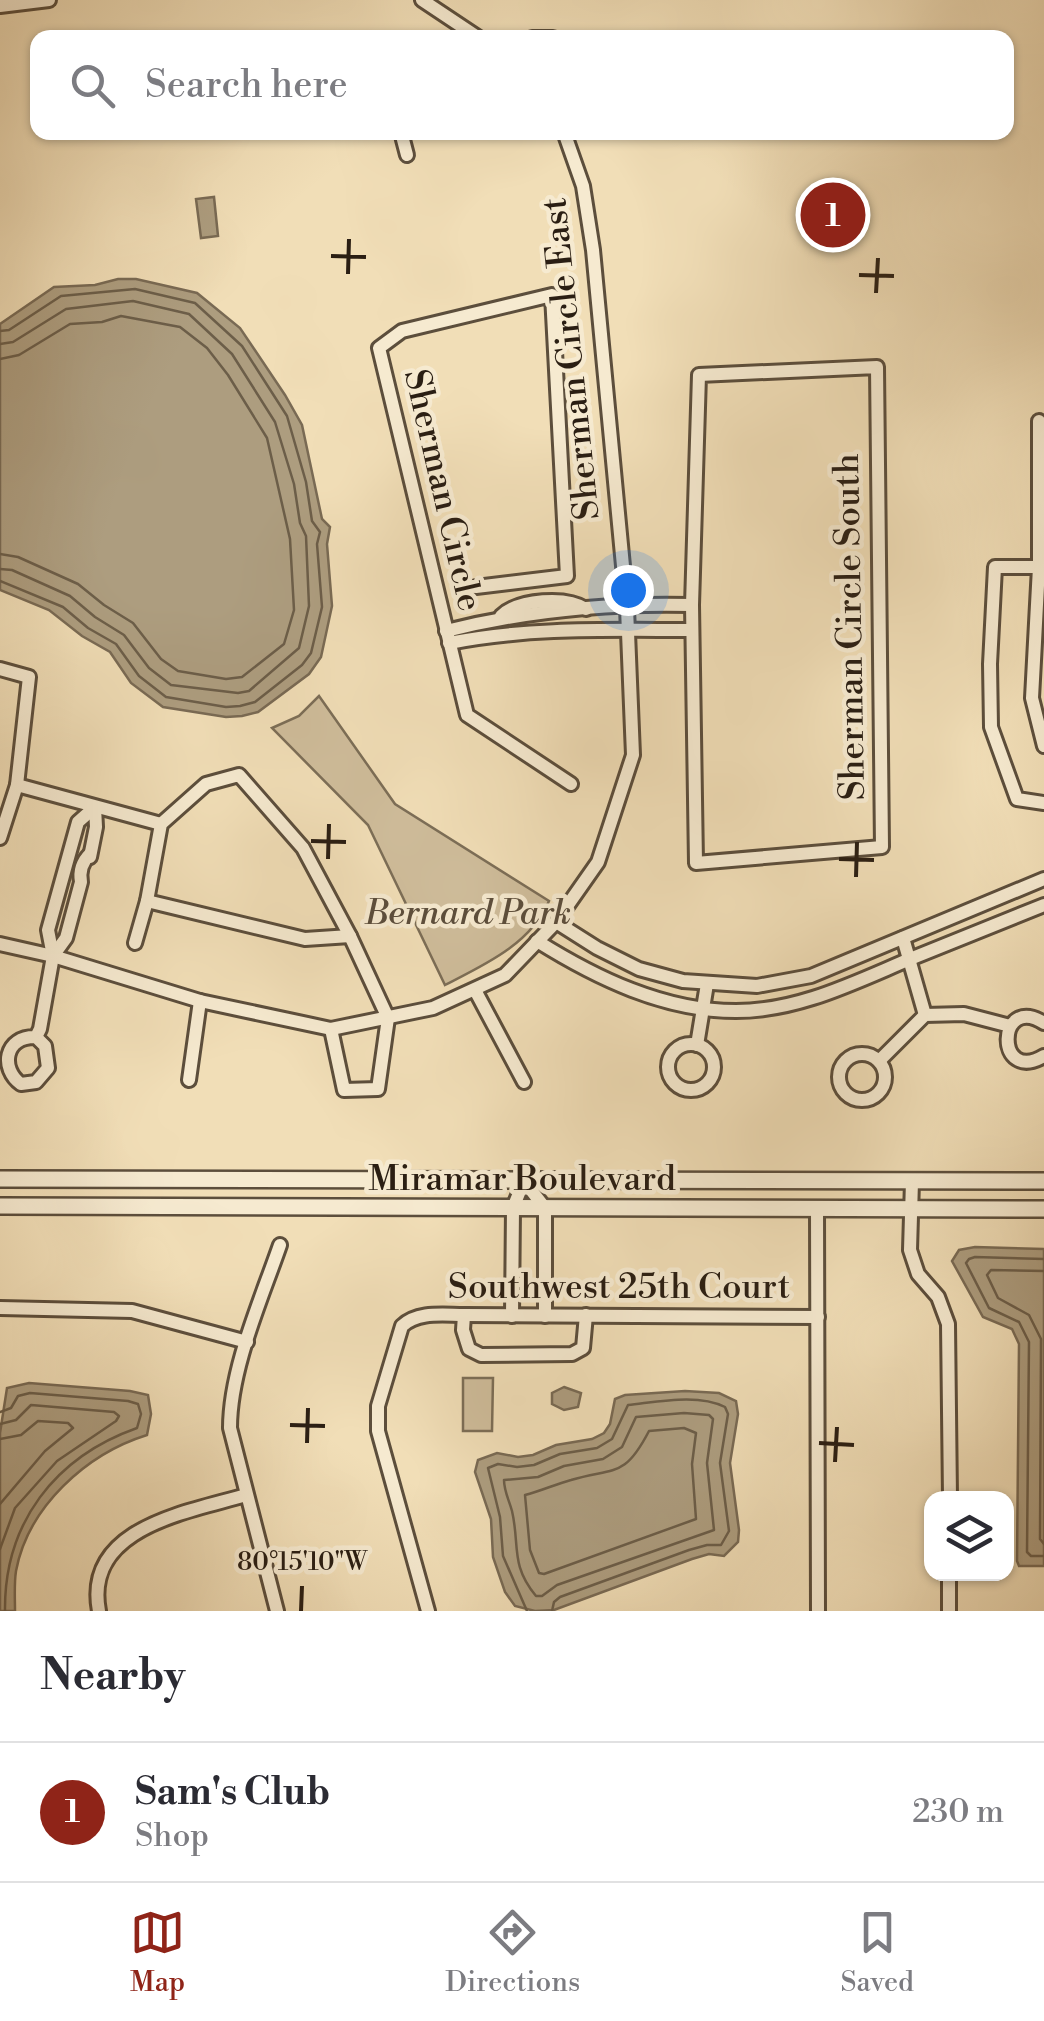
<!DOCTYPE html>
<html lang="en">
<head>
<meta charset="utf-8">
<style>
	:root { --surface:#fff; --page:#f2f2f3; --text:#2b2b33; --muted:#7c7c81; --line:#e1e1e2; --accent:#8f2418 }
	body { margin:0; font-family:"Libre Bodoni",serif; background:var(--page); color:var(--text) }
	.controls { position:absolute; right:30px; bottom:30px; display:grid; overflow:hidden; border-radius:20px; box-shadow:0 2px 8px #0004 }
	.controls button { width:90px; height:90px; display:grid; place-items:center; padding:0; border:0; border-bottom:2px solid var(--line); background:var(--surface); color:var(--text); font:50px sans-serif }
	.you { position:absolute; left:628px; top:590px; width:35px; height:35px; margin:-25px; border:8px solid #fff; border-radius:50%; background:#1a73e8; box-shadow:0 0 0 15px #1a73e833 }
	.badge { display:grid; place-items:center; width:65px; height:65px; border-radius:50%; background:var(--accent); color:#fff; font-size:32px; font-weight:700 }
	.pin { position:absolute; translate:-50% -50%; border:5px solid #fff; box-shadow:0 2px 10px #0006 }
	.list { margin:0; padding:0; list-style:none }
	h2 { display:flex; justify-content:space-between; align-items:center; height:130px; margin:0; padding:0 40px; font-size:42px }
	h2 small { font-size:32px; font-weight:400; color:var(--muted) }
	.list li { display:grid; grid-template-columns:65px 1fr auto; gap:30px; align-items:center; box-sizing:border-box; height:140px; padding:0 40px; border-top:2px solid var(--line) }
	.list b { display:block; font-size:38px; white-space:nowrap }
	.list p { margin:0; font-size:32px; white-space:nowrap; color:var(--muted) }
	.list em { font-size:32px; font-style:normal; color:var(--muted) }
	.icon { flex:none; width:55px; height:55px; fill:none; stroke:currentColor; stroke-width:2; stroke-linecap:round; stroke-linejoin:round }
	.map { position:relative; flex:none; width:1044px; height:1611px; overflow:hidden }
	.search { position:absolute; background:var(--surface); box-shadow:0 2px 8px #0004; left:30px; right:30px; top:30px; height:110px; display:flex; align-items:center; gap:25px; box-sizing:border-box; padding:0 35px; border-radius:20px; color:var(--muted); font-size:38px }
	.sheet { height:270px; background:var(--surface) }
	nav { display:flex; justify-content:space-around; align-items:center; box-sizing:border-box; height:140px; border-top:2px solid var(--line); background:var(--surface); font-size:28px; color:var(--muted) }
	nav a { display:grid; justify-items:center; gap:5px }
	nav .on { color:var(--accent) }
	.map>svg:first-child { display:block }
</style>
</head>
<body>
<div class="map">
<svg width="1044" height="1611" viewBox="0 0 1044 1611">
	<rect width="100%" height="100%" fill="#f1deb7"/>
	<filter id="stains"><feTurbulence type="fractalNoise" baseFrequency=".002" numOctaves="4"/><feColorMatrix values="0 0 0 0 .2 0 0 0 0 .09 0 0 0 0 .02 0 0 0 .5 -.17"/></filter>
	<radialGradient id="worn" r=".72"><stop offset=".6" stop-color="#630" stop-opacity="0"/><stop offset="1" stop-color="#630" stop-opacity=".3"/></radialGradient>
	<g fill="#cfbd9b" stroke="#7c6e57" stroke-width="2.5">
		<path d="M 319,696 L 395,804 L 549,901 C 531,944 484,965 445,985 L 368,825 L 272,728 L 299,716 Z"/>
		<polygon points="463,1378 493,1378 492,1431 463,1431"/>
	</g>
	<g fill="#ad9d7f" stroke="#796a54" stroke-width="2.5">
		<polygon points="214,197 218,236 201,238 196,199"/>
		<polygon points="118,279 136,279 197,293 240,328 285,395 302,425 322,519 330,527 327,544 332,606 321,657 309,674 258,712 242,716 226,717 163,707 131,683 110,652 82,636 49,610 0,590 0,324 54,287 95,285"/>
		<polygon points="975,1247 1044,1249 1044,1566 1019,1566 1017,1561 1019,1344 1012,1329 983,1317 952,1261 959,1250"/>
		<path d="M 29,1383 L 130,1391 L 148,1395 L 151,1414 L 147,1435 C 86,1454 28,1507 16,1571 C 14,1584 15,1598 15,1611 L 0,1611 L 0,1433 L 7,1388 Z"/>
		<polygon points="564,1387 581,1393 578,1407 564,1410 552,1404 552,1393"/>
		<polygon points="685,1391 719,1393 736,1401 738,1414 730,1463 739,1530 738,1542 724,1556 709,1554 692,1559 554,1610 535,1611 515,1606 505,1592 493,1557 491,1519 475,1472 478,1460 497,1453 518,1457 533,1455 556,1445 592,1439 604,1433 610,1424 615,1399 625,1395"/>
	</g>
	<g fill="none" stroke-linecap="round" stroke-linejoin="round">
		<g stroke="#6c5e49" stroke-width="2.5">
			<polyline points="0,331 9,330 61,296 135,289 195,303 242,346 287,416 306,482 312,521 320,532 317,544 322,607 311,653 302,665 255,702 240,706 226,707 166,697 139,676 116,644 88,628 63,607 0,581"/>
			<polyline points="0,344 13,342 66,309 133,301 189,314 232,354 275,422 294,484 300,523 306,536 309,606 299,648 249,691 238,693 171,685 149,668 124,635 95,617 70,596 12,570 0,569"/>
			<polyline points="0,359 19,355 70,324 102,322 121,316 180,327 207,348 228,375 267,438 290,539 294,610 284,644 242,677 226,679 178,671 161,659 133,623 104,605 78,584 18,557 0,554"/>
			<polyline points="1044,1259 975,1257 969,1259 966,1263 989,1308 1019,1322 1029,1342 1027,1552 1031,1556 1044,1556"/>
			<polyline points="1044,1271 991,1270 987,1275 998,1298 1029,1315 1041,1339 1040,1539 1044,1544"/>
			<path d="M 0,1412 L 11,1408 L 18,1396 L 30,1393 L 128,1401 L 138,1404 L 141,1414 L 137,1428 C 55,1457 4,1523 5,1611"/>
			<path d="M 684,1413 L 709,1415 L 713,1419 L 707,1463 L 714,1530 L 557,1585 L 542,1596 L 536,1596 C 510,1565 520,1545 512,1511 C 509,1500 504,1491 504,1480 L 538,1477 L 564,1466 L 603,1459 L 622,1447 L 636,1417 Z"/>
			<polyline points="0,1424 16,1420 31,1405 114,1412 119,1416 116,1421 57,1461 15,1508 0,1549"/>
			<path d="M 684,1428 L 696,1433 L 692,1464 L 696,1519 L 544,1574 L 539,1573 L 530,1550 L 525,1495 C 541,1491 556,1484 571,1480 C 615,1467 624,1479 649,1431 Z"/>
			<polyline points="0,1439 21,1435 38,1421 68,1423 73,1428 45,1451 0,1504"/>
			<path d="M 527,1611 L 503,1556 L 500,1517 L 488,1468 L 498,1464 L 517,1467 L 534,1465 L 560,1454 L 597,1448 L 612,1439 L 628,1405 C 657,1402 698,1393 725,1407 L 728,1414 L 720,1463 L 729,1531 L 721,1545 L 707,1545 L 689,1550 L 560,1597 L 554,1602 L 552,1611"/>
		</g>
		<defs>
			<g id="minor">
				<polyline points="422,0 479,38"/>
				<polyline points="0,6 49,0"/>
				<polyline points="532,38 553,38"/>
				<polyline points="401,132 407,155"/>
				<polygon points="877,367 882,847 696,863 692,605 699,375"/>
				<polyline points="1039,421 1039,567 995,567 990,664 991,727 1017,799 1044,803"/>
				<polyline points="1039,567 1032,698 1044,746"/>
				<polyline points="476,587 567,576 552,295 402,331 379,348 467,715 571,784"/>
				<path d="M 501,616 C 519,599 566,596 586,609"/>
				<path d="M 446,631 C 525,611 611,603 692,605"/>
				<path d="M 449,643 C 529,627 611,630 692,630"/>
				<polyline points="0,669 29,677 17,785 0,838"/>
				<polyline points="17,785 161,824"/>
				<polyline points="90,857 96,827 95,807"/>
				<polyline points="147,901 305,939 350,936"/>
				<polyline points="556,922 597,948 639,969 683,981 757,986 811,976 1044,879"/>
				<polyline points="903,938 925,1015"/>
				<path d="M 537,941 C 596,978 664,1011 736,1011 C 798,1011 853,983 910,959 C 954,941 999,923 1044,905"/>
				<polyline points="135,943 147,901 161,824 206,784 239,775 303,848 350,936 388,1018 378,1089 344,1090 331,1029"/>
				<polyline points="0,944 53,956 200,1001 331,1029 433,1008 505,975 556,922 598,862 633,755 627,608 593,250 583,186 564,132"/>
				<path d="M 53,956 L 66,938 L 81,882 C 79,871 82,862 90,854"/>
				<polyline points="475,990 524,1082"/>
				<path d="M 1044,1023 C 996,993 995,1085 1044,1056"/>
				<path d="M 36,1037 L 45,1046 L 48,1068 L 36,1082 L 21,1084 C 0,1069 4,1036 36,1037 L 40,1029 L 53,956 L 48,930 L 78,822 L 95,807"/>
				<circle cx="691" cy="1067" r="23"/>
				<polyline points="697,1045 707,984"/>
				<circle cx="862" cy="1077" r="23"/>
				<polyline points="879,1061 925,1015 964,1014 1010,1026"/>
				<polyline points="189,1080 200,1001"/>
				<polyline points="912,1181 910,1250 918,1274 938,1297 948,1324 950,1498"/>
				<polyline points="817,1209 818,1610"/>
				<polyline points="0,1308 132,1311 247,1342"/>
				<polyline points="464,1315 463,1330 469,1349 481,1355 572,1354 583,1348 586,1315"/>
				<polyline points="512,1316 513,1208 524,1181 545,1208 545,1316"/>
				<path d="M 99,1611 C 83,1527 189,1512 246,1495"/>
				<path d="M 277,1611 L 230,1428 C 230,1369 261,1300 280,1245"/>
				<path d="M 428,1611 L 378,1431 L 378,1406 L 402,1326 C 418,1311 443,1315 464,1315 L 818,1317"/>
				<polyline points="949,1611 949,1574"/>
			</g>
			<g id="tertiary">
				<polyline points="0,1179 1044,1181"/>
				<polyline points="0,1206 1044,1209"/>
			</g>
		</defs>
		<use href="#minor" stroke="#5c4e3c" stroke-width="18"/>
		<use href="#tertiary" stroke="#5c4e3c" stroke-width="20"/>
		<use href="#minor" stroke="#f6ead0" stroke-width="12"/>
		<use href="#tertiary" stroke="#f6ead0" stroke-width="15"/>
	</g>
	<path fill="none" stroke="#2a1e13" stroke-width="4" d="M 331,256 L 366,257M 348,274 L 349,239M 859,275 L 894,276M 876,293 L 878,258M 311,841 L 346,842M 328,859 L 329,824M 839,859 L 874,860M 856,877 L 857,842M 290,1425 L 325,1426M 307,1443 L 308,1408M 819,1443 L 854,1445M 835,1462 L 837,1427M 301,1611 L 302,1586"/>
	<g text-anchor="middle" stroke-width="9" stroke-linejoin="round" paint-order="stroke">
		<g font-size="35" fill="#2a1e13" stroke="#f6ead0">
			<text transform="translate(570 359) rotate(-96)" y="12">Sherman Circle East</text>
			<text transform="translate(444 490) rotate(77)" y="12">Sherman Circle</text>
			<text transform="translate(849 627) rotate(-91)" y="12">Sherman Circle South</text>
			<text x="522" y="1190">Miramar Boulevard</text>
			<text x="619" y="1298">Southwest 25th Court</text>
		</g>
		<g font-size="35" font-style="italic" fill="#5c4e3c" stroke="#f6ead0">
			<text x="468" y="924">Bernard Park</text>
		</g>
	</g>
	<g font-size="25" text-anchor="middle" fill="#2a1e13" stroke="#f6ead0" stroke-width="9" stroke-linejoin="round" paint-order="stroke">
		<text x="302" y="1570">80°15'10"W</text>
	</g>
	<rect width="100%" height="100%" filter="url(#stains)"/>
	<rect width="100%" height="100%" fill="url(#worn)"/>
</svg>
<div class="controls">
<button><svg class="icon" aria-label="layers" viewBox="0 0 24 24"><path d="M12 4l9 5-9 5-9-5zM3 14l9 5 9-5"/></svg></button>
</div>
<div class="you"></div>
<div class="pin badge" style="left:833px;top:215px">1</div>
<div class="search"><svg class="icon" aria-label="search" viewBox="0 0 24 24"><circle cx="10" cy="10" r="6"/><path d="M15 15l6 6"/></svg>Search here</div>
</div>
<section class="sheet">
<h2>Nearby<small></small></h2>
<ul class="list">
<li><span class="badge">1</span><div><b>Sam's Club</b><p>Shop</p></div><em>230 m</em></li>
</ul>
</section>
<nav>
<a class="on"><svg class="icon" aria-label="map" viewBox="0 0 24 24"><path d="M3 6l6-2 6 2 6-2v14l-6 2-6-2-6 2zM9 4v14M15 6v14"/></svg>Map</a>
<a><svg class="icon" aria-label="directions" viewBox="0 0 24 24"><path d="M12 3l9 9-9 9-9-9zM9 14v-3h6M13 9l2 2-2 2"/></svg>Directions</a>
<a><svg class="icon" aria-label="saved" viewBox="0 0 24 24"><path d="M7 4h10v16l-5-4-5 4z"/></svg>Saved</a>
</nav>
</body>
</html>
